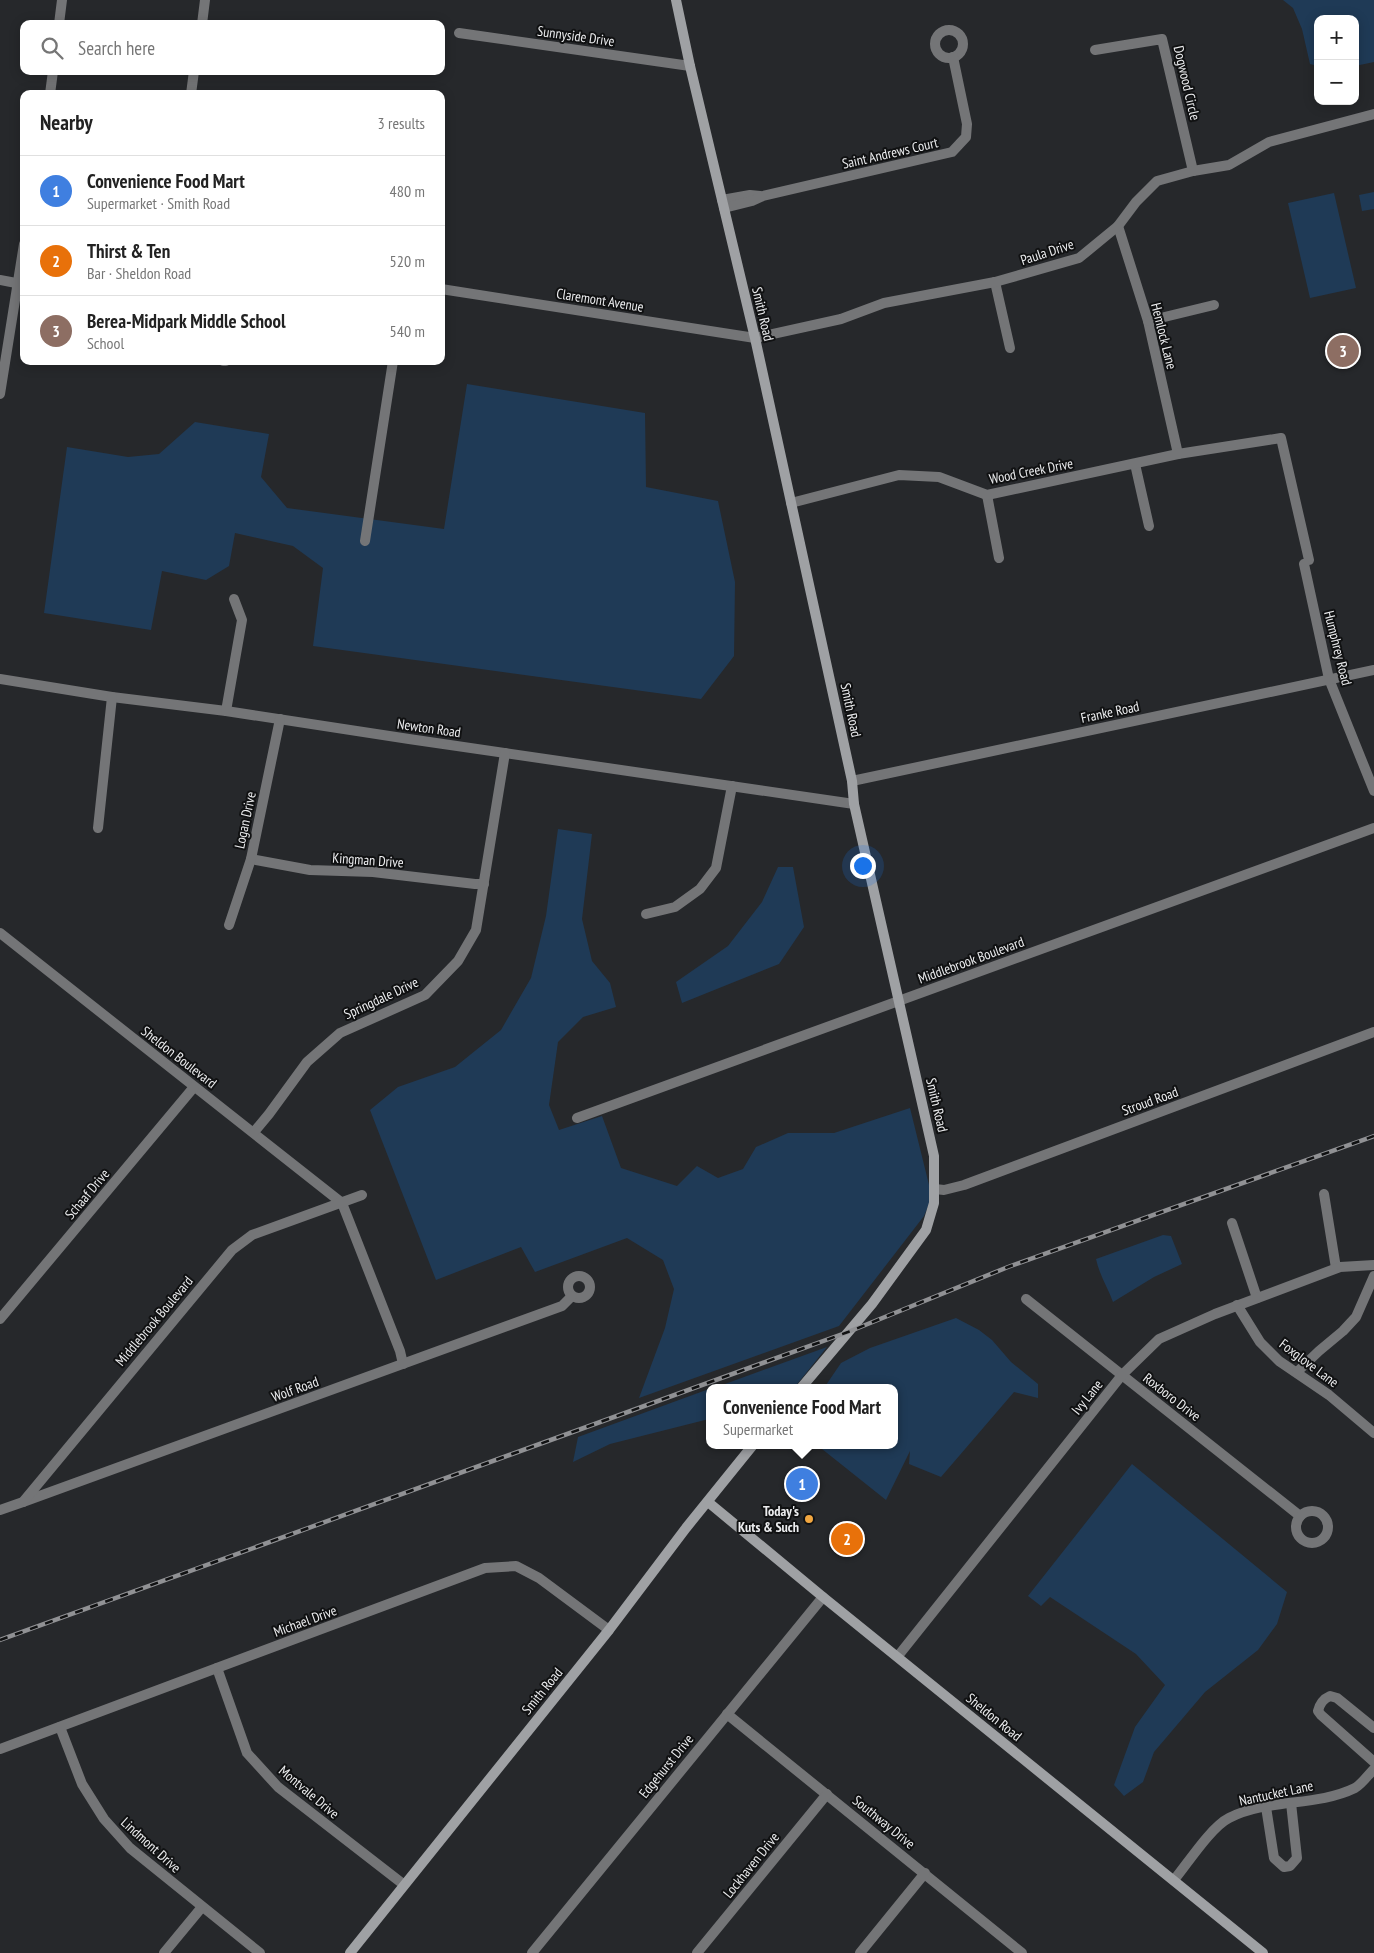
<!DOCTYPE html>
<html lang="en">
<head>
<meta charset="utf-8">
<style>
	:root { --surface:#fff; --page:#f6f6f6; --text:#222; --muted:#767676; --line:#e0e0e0; --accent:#ea580c }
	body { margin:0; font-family:"PT Sans Narrow",sans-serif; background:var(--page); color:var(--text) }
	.controls { position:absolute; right:15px; top:15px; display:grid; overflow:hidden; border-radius:10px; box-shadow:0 2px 12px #0003 }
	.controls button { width:45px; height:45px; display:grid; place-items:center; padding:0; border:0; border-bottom:1px solid var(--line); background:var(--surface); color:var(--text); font:25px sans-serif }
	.you { position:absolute; left:862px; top:865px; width:18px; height:18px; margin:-12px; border:4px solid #fff; border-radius:50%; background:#1a73e8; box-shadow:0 0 0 8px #1a73e833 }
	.badge { display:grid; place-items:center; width:32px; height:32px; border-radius:50%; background:var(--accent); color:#fff; font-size:16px; font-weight:700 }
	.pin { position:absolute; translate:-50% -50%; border:2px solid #fff; box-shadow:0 1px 5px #0006 }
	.popup { position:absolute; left:706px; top:1384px; width:192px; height:65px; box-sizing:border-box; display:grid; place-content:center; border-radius:10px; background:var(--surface); filter:drop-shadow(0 1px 4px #0005); font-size:16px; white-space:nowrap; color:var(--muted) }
	.popup b { font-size:19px; color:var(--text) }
	.popup::after { content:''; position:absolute; left:50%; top:100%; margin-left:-10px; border:10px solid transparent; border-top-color:var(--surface) }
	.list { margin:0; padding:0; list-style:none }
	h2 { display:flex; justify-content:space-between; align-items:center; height:65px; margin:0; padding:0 20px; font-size:21px }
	h2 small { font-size:16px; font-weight:400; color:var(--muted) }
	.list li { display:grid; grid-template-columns:32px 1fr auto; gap:15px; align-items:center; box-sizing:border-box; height:70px; padding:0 20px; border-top:1px solid var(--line) }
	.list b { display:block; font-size:19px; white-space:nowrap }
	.list p { margin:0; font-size:16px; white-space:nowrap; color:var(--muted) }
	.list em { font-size:16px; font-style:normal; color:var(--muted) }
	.icon { flex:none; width:28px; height:28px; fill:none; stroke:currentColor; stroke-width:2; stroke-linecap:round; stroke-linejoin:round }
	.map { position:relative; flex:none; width:1374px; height:1953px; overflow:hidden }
	.search { position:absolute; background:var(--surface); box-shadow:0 2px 12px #0003; left:20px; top:20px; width:425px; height:55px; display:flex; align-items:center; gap:12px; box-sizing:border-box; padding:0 18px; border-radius:10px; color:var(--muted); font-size:19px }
	.panel { position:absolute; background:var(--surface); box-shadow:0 2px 12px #0003; left:20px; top:90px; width:425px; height:275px; border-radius:10px }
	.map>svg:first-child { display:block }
</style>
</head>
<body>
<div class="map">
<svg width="1374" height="1953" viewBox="0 0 1374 1953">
	<rect width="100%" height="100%" fill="#26282b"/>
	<g fill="#1f3a56">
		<polygon points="1283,0 1374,0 1374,62 1355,66 1355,19 1318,19 1318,66 1310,64 1302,29 1293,8"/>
		<polygon points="1374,192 1374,209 1362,211 1359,195"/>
		<polygon points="1334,193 1356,288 1310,298 1288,203"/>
		<polygon points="467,384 645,413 646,487 718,501 735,582 734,656 701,699 313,646 323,568 293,546 235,533 229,566 206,580 162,571 151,630 44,613 67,447 128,457 159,454 195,422 269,434 261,477 287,508 444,529"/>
		<polygon points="558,829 592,834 582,919 592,961 610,983 616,1007 583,1017 558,1042 549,1105 559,1130 602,1116 621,1168 677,1186 697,1166 718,1178 743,1169 756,1147 788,1133 834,1133 910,1108 932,1197 924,1216 839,1326 639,1398 665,1328 674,1289 663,1260 627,1238 535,1272 521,1247 436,1280 370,1110 398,1087 455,1067 501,1030 531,978 546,916"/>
		<polygon points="778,867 793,867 804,927 779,964 682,1003 676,982 728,946 762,902"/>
		<path d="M 1163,1235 L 1171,1236 L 1182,1264 L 1154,1277 L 1113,1302 C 1108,1288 1099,1274 1096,1259 Z"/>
		<polygon points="956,1318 979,1330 992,1340 1011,1362 1038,1384 1038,1398 1014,1392 941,1477 909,1464 910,1451 886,1500 817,1445 894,1445 894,1388 824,1388 841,1363 870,1348"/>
		<polygon points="827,1347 794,1388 714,1388"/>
		<polygon points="709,1389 709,1419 610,1444 573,1462 578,1437"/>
		<polygon points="1132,1464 1287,1592 1277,1624 1258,1650 1205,1692 1154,1752 1143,1782 1124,1796 1114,1785 1135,1727 1165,1685 1136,1654 1050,1597 1041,1606 1028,1596"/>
	</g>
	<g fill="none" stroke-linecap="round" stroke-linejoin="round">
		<g stroke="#747577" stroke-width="10">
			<polyline points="59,24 62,0"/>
			<polyline points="202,24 205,0"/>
			<circle cx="949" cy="44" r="14"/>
			<polyline points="459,33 690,66"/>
			<polyline points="1095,50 1162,39 1193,171"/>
			<polyline points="50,94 53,71"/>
			<polyline points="191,94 194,71"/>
			<polyline points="722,200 750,195 760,196"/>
			<polyline points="724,208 752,201 763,196 952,152 966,137 967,124 953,57"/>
			<polyline points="1118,226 1148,321 1178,454"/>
			<polyline points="0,280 16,283"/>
			<polyline points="995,282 1010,348"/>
			<polyline points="441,289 755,338 841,319 884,303 995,282 1079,258 1118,226 1136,202 1157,181 1193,171 1229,165 1269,142 1374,114"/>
			<polyline points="1148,321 1214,305"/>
			<polyline points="223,361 226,361"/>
			<polyline points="0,394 24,244"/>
			<polyline points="1135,464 1149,526"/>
			<polyline points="987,495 999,558"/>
			<polyline points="791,503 899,475 939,477 987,495 1178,454 1281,438 1309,560"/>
			<polyline points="365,541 393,361"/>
			<polyline points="1304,564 1329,679 1374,791"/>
			<polyline points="0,679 112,697 226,711 409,739 854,804"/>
			<polyline points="226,711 242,620 234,599"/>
			<polyline points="852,781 1374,670"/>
			<polyline points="98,828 112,697"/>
			<polyline points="251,859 310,870 373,872 475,884 484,884"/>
			<polyline points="646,914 675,907 700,889 716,868 732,786"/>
			<polyline points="229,925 251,859 280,719"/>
			<polyline points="0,933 342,1203 400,1351 403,1364"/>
			<polyline points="577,1118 1374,828"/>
			<polyline points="254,1132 269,1114 307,1062 340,1033 425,995 458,961 476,930 505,753"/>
			<polyline points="935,1189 944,1190 964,1185 1374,1032"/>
			<polyline points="1324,1194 1336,1268"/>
			<polyline points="1232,1223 1257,1298"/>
			<circle cx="579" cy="1287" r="11"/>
			<polyline points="1026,1299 1300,1516"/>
			<polyline points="1237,1305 1260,1342 1279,1361 1329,1395 1374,1433"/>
			<polyline points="0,1319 194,1087"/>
			<polyline points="1297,1372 1319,1351 1343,1331 1356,1317 1374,1276"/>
			<polyline points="23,1502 562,1306 572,1296"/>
			<polyline points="0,1510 23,1502 232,1250 252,1235 362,1195"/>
			<circle cx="1312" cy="1527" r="16"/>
			<polyline points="898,1656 1122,1375 1159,1339 1215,1314 1340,1267 1374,1265"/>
			<polyline points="217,1668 247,1753 278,1787 403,1884"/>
			<polyline points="727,1714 1022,1953"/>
			<polyline points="60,1727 82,1784 104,1819 130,1848 260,1953"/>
			<path d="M 1374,1728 L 1337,1698 L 1330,1696 C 1323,1699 1320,1703 1318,1711 L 1321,1715 L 1374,1762"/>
			<polyline points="0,1749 485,1568 516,1566 539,1578 609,1630"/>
			<polyline points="1266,1807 1274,1858 1284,1867 1290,1866 1297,1858 1291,1803"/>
			<path d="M 1174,1880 C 1188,1863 1211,1827 1229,1818 C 1268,1798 1316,1807 1355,1788 C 1362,1784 1368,1775 1374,1769"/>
			<polyline points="164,1953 202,1907"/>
			<polyline points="532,1953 823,1597"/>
			<polyline points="697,1953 827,1794"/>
			<polyline points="860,1953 925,1873"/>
		</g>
		<g stroke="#9fa1a4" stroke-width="10">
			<polyline points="676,0 690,66 755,338 852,781 854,804 934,1156 934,1203 926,1230 872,1304 801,1388"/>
			<polyline points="708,1502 823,1597 1263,1953"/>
			<polyline points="350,1953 609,1630 686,1528 753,1445"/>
		</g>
		<defs>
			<polyline id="rail" points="0,1640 848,1332 1008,1267 1374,1136"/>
		</defs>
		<use href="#rail" stroke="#909194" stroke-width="4.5"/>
		<use href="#rail" stroke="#101112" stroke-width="2.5" stroke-dasharray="8" stroke-linecap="butt"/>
	</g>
	<circle fill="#f1a640" stroke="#101112" stroke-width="2" cx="809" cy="1519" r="5"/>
	<g text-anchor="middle" stroke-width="4" stroke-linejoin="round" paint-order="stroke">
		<g font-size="14" fill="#ecedef" stroke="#101112">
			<text transform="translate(576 36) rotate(8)" y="5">Sunnyside Drive</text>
			<text transform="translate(1187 83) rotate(77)" y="5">Dogwood Circle</text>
			<text transform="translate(890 153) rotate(-13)" y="5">Saint Andrews Court</text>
			<text transform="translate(1047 252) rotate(-18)" y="5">Paula Drive</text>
			<text transform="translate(600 300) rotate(9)" y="5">Claremont Avenue</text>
			<text transform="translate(763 314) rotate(77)" y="5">Smith Road</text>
			<text transform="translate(1164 336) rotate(76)" y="5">Hemlock Lane</text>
			<text transform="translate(1031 471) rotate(-11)" y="5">Wood Creek Drive</text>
			<text transform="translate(1338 648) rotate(76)" y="5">Humphrey Road</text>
			<text transform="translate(851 710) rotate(78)" y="5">Smith Road</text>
			<text transform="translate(1110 712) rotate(-12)" y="5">Franke Road</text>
			<text transform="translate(429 728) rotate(8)" y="5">Newton Road</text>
			<text transform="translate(245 820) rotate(-78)" y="5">Logan Drive</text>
			<text transform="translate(368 860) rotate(4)" y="5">Kingman Drive</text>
			<text transform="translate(971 960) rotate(-20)" y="5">Middlebrook Boulevard</text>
			<text transform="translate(381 998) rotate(-25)" y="5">Springdale Drive</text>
			<text transform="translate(179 1057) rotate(38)" y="5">Sheldon Boulevard</text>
			<text transform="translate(1150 1101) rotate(-20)" y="5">Stroud Road</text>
			<text transform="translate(937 1105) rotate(77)" y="5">Smith Road</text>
			<text transform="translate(87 1194) rotate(-50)" y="5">Schaaf Drive</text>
			<text transform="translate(154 1321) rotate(-50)" y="5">Middlebrook Boulevard</text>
			<text transform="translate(1309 1363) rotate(37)" y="5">Foxglove Lane</text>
			<text transform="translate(295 1389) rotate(-20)" y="5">Wolf Road</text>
			<text transform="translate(1087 1397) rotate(-51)" y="5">Ivy Lane</text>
			<text transform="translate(1172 1397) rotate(38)" y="5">Roxboro Drive</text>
			<text transform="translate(305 1621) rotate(-20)" y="5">Michael Drive</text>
			<text transform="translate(542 1691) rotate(-51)" y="5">Smith Road</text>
			<text transform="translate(994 1717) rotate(39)" y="5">Sheldon Road</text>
			<text transform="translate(666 1766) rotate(-51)" y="5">Edgehurst Drive</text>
			<text transform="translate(309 1792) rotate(40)" y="5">Montvale Drive</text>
			<text transform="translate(1276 1793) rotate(-12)" y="5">Nantucket Lane</text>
			<text transform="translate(884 1822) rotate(39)" y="5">Southway Drive</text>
			<text transform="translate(151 1845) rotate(42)" y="5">Lindmont Drive</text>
			<text transform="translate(751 1865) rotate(-51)" y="5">Lockhaven Drive</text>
		</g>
		<g font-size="14" font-weight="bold" fill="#ecedef" stroke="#101112" text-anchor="end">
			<text x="799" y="1516">Today's<tspan x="799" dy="16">Kuts &amp; Such</tspan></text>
		</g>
	</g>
</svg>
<div class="controls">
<button>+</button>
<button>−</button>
</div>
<div class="you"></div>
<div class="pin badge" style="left:802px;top:1484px;background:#3f7fe0">1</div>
<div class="popup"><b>Convenience Food Mart</b>Supermarket</div>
<div class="pin badge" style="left:847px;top:1539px;background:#e8710a">2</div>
<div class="pin badge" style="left:1343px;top:351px;background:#8d6e63">3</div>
<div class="search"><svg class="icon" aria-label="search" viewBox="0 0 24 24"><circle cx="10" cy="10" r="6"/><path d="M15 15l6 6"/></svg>Search here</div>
<section class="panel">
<h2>Nearby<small>3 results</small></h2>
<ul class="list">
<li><span class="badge" style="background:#3f7fe0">1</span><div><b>Convenience Food Mart</b><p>Supermarket · Smith Road</p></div><em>480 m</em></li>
<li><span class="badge" style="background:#e8710a">2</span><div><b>Thirst &amp; Ten</b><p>Bar · Sheldon Road</p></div><em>520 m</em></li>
<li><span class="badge" style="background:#8d6e63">3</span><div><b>Berea-Midpark Middle School</b><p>School</p></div><em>540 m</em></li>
</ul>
</section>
</div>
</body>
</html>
